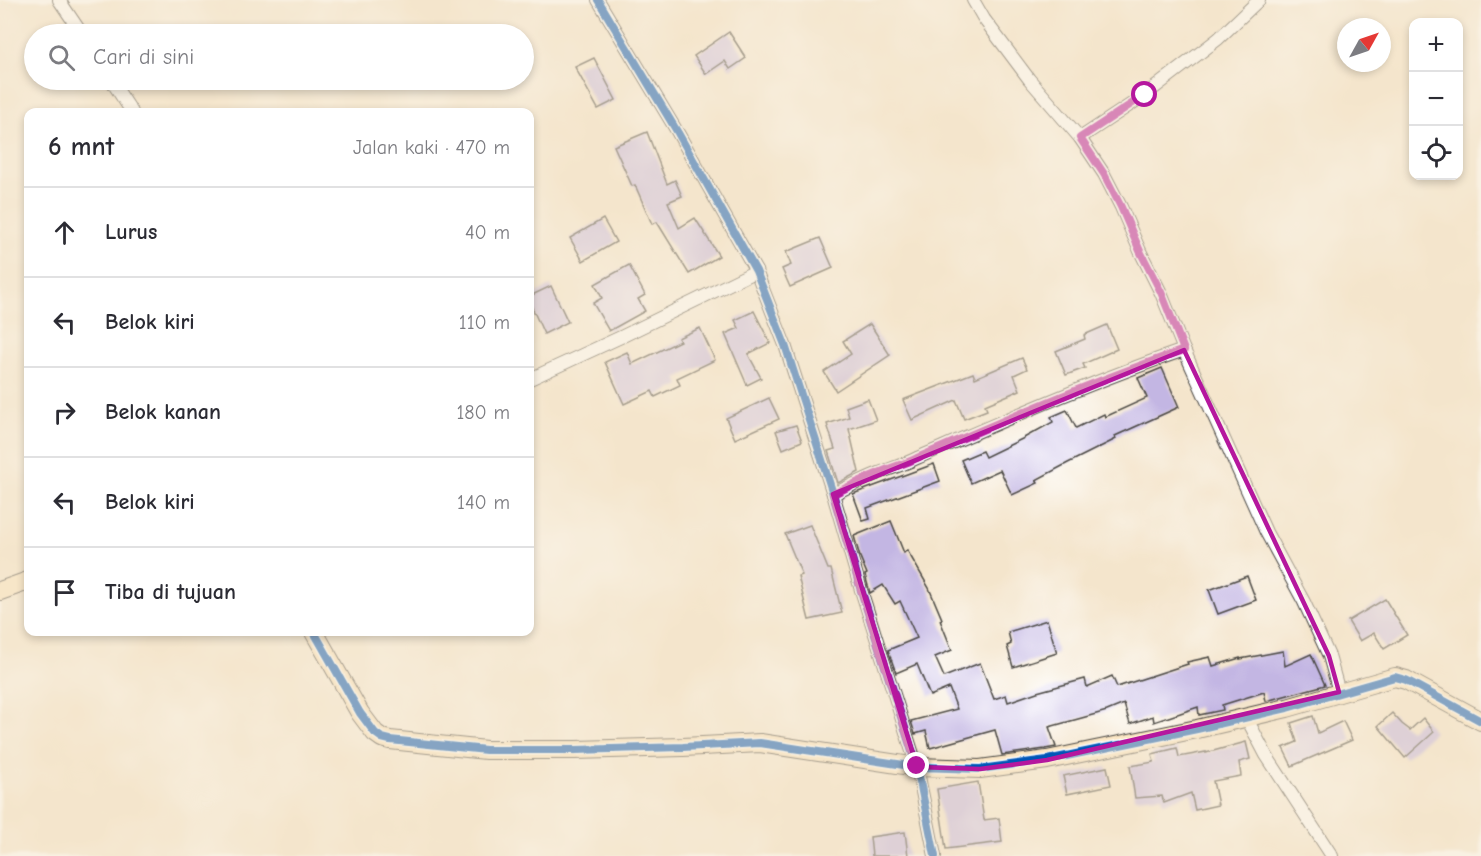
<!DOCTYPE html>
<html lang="id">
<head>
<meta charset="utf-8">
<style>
	:root { --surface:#fff; --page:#f2f2f3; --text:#2b2b33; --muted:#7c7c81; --line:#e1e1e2 }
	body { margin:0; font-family:"Comic Neue",sans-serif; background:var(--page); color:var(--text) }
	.controls { position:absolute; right:18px; top:18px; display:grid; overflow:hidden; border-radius:12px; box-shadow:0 3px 9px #0003 }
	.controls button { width:54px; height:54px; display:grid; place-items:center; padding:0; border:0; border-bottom:2px solid var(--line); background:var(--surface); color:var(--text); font:30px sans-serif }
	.compass { position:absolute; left:1337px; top:18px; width:54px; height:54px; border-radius:50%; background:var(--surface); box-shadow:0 3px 9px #0003; rotate:50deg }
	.stop { position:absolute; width:18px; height:18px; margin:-14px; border:4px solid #b5179e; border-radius:50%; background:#fff }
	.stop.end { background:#b5179e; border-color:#fff; box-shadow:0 2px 6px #0008 }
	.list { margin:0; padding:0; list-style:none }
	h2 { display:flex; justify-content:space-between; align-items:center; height:78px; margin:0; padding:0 24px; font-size:26px }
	h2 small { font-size:20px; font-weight:400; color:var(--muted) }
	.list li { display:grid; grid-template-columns:39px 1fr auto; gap:18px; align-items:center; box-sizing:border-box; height:90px; padding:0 24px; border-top:2px solid var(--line) }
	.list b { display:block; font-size:22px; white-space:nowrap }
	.list em { font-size:20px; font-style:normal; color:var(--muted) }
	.icon { flex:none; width:33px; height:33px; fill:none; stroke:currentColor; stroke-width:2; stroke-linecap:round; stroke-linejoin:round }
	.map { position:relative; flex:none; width:1481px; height:856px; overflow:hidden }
	.search { position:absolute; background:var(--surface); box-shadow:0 3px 9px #0003; left:24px; top:24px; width:510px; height:66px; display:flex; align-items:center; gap:15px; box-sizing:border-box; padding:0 21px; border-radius:33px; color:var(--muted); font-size:22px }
	.panel { position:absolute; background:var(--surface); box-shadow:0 3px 9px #0003; left:24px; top:108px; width:510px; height:528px; border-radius:12px }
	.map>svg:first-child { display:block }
</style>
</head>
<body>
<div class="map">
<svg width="1481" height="856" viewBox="0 0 1481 856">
	<rect width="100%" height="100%" fill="#fff"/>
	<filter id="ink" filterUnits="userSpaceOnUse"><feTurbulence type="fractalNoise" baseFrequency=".0167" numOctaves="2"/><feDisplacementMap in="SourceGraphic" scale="12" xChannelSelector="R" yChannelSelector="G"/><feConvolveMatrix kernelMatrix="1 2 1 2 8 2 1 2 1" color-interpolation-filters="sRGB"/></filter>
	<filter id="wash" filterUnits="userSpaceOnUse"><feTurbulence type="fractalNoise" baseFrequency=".008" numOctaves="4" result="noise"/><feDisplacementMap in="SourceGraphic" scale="24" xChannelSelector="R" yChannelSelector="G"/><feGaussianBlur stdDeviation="1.35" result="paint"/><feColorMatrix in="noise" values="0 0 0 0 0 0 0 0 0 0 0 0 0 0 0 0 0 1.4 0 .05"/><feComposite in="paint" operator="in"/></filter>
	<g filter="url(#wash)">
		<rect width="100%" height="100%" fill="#f4e5cc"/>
		<g id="blocks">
			<g fill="#c3b6e3">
				<polygon points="729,32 746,58 730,69 725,61 706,74 694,56"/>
				<polygon points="594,58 616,100 598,109 575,67"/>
				<polygon points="647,132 667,184 675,180 682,196 668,202 679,228 695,218 719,256 689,274 657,222 652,224 635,185 632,186 614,146"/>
				<polygon points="603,219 616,242 583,261 570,238"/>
				<polygon points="820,238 833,268 790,287 782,269 791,265 786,252"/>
				<polygon points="629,265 645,295 638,299 645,311 609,331 593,303 602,298 595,284"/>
				<polygon points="551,286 568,322 544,334 530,303 530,296"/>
				<polygon points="754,311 770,343 748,354 761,378 747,385 725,334 739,328 735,320"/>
				<polygon points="870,324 890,355 836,391 824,372 851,354 843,341"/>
				<polygon points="1107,325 1117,349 1083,364 1085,368 1066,375 1056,351 1085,339 1084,335"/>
				<polygon points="700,328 715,360 677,378 680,385 655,397 652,391 624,404 605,362 627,352 632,364 680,341 678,338"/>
				<polygon points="1022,358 1027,369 1014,375 1020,390 985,405 987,410 964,419 956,400 912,420 903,400 973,373 975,378"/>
				<polygon points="1162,368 1179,407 1115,436 1116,439 1068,463 1036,480 1038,483 1012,495 1000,470 971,483 961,460 982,451 985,457 1022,439 1053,422 1051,417 1067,410 1076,428 1104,414 1105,417 1147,398 1138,378"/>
				<polygon points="769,398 779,419 735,439 726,418"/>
				<polygon points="868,399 876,420 849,429 859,472 838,483 828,451 835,449 827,424 849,417 846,407"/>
				<polygon points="796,425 802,441 783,449 776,431"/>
				<polygon points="934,464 940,481 867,508 870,519 863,521 853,494"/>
				<polygon points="891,521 904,553 907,550 929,588 942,619 940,620 952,650 935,657 944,677 980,663 994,699 1006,695 1008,702 1037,692 1085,679 1087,687 1112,676 1117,687 1188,664 1187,662 1210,657 1213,666 1240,658 1240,659 1283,651 1285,666 1311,654 1325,685 1266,701 1264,692 1222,705 1223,710 1199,715 1198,707 1154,722 1153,716 1130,724 1124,704 1107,711 1049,727 1056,747 1045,749 1002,755 995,730 930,748 926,731 915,734 911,721 957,709 949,688 930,696 917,664 896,673 888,650 917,638 900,601 895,604 883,585 870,593 865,575 867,574 860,557 854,536"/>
				<polygon points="810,525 828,569 831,569 842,613 809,620 798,576 802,575 785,534"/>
				<polygon points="1247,576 1256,600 1218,614 1209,590"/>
				<polygon points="1385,599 1407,635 1384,649 1374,633 1360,641 1348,621"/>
				<polygon points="1047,620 1057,653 1013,667 1007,646 1011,644 1008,632"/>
				<polygon points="1392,713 1402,724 1410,730 1423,718 1434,732 1405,758 1378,726"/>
				<polygon points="1313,716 1318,733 1343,721 1352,740 1292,766 1283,748 1297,742 1291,723"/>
				<polygon points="1246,742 1250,759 1239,762 1241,776 1213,781 1218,805 1195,810 1191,793 1164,803 1162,796 1135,798 1130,766 1154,762 1152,754 1177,748 1179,757 1206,752 1206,753"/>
				<polygon points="1107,767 1111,785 1067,794 1063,776"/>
				<polygon points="978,782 984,820 999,818 1002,842 946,849 937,789"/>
				<polygon points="905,832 908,856 872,856 870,837"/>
			</g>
		</g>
	</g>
	<g filter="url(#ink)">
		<use href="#blocks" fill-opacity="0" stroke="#494743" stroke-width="1.5"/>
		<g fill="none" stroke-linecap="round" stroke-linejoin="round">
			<defs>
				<g id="street">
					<polyline points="59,0 82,34"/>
					<polyline points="598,0 678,133 756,271 785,345 833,494 861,590 917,767 935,856"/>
					<polyline points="973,0 984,19 1029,79 1080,138 1104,174 1121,207 1140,251 1161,293 1184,350 1266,532 1304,602 1329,656 1339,692"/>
					<polyline points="111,80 132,112"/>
					<polyline points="1080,138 1145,95 1218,39 1259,0"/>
					<polyline points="530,379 623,336 756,271"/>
					<path d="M 833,494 C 849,487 863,479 879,473 C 892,468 905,464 917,458 C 1005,420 1093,381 1184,350"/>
					<polyline points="1246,717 1266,755 1332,856"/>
				</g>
				<g id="secondary">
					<polyline points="0,591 28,581"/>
					<polyline points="314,632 360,713 375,733 382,738 390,740 486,750 575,750 683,747 760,743 917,767 980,769 1047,760 1197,729 1287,708 1395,677 1406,680 1481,721"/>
				</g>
			</defs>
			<use href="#street" stroke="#494743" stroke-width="14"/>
			<use href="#secondary" stroke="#494743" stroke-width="20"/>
			<use href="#street" stroke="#fff" stroke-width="12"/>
			<use href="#secondary" stroke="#fbe6c4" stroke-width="18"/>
			<defs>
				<g id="cycleway">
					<polyline points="598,0 678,133 756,271 785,345 833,494 861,590 917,767 935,856"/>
					<polyline points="314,632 360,713 375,733 382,738 390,740 486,750 575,750 683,747 760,743 917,767 980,769 1047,760 1197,729 1287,708 1395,677 1406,680 1481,721"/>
				</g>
			</defs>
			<use href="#cycleway" stroke="#fff" stroke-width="11"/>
			<use href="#cycleway" stroke="#0057b8" stroke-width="8"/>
		</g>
	</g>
	<g fill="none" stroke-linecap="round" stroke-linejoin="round" filter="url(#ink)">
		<path stroke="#b5179e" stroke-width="8" d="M 917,766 L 861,590 L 833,494 C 849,487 863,479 879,473 C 892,467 905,464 917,458 C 1005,420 1093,381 1184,350 L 1161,292 L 1140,251 L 1121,207 L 1104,174 L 1080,138 L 1145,95"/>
	</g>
	<path d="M0 0H1481V856H0ZM 1184,350 L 1329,656 L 1339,692 L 1047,760 L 980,769 L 917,767 L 833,494 Z" fill="#f4e5cc" fill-opacity=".55" fill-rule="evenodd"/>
	<path fill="none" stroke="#b5179e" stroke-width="4.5" stroke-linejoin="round" d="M 1184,350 L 1329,656 L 1339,692 L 1047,760 L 980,769 L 917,767 L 833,494 Z"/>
</svg>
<div class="controls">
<button>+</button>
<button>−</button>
<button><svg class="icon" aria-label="locate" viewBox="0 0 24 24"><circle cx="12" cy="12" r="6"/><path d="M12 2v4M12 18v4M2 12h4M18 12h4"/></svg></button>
</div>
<svg class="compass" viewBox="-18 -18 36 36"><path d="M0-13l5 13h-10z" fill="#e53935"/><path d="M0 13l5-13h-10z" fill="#7c7c81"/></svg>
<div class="stop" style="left:1145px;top:95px"></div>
<div class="stop end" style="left:917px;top:766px"></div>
<div class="search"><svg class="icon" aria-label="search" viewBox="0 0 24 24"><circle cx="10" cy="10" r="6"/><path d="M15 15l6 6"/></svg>Cari di sini</div>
<section class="panel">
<h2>6 mnt<small>Jalan kaki · 470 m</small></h2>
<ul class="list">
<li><svg class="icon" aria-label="ahead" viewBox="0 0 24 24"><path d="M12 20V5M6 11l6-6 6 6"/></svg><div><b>Lurus</b></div><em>40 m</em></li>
<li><svg class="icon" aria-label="left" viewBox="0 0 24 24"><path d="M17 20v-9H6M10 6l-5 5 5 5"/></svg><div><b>Belok kiri</b></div><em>110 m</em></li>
<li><svg class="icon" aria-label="right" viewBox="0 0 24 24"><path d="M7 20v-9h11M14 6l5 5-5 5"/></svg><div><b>Belok kanan</b></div><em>180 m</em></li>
<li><svg class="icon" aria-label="left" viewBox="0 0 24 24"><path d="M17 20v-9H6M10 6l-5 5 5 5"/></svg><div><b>Belok kiri</b></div><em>140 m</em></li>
<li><svg class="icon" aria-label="arrive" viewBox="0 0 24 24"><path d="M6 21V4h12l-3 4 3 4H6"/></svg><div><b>Tiba di tujuan</b></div></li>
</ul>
</section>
</div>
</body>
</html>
